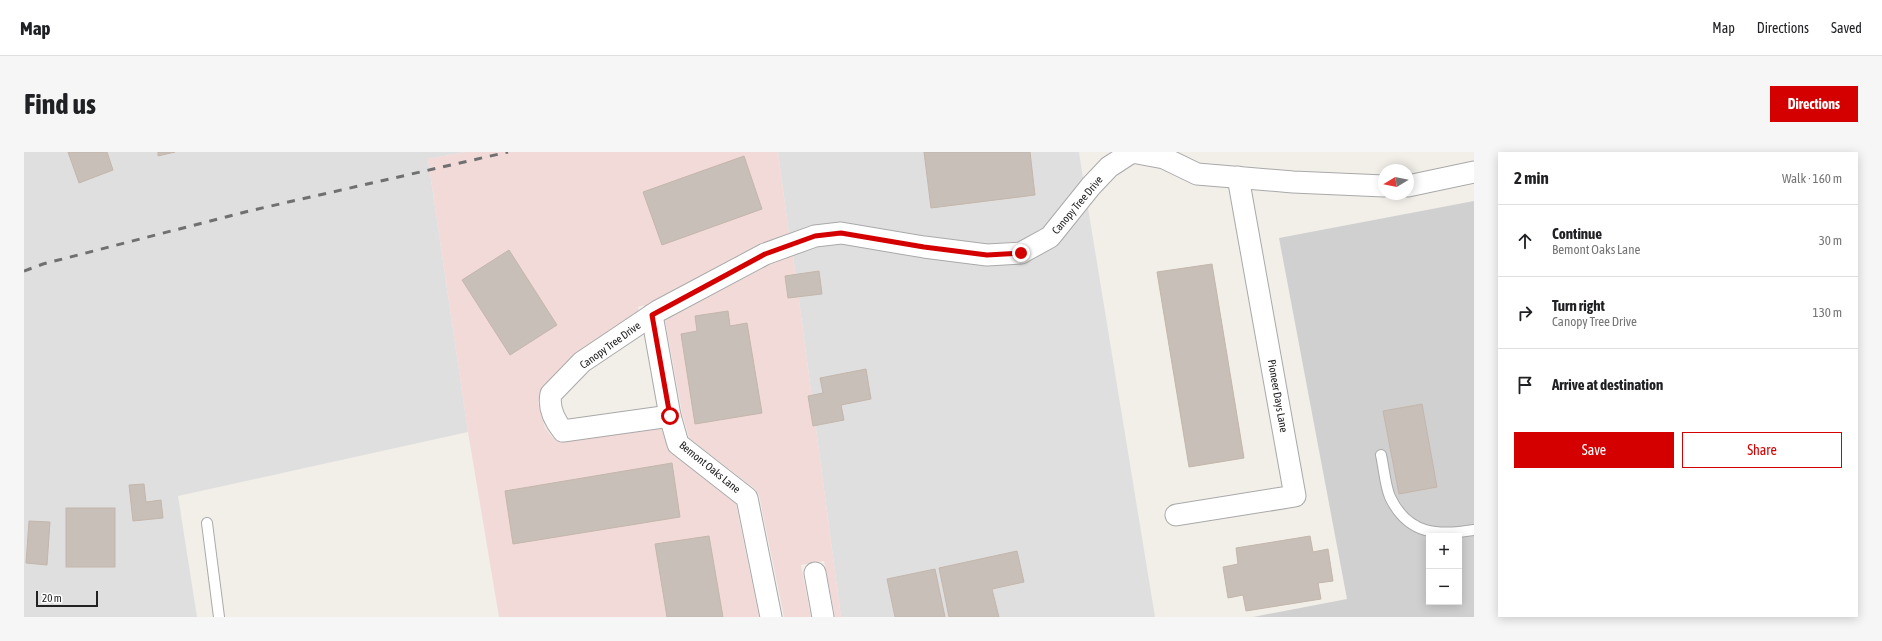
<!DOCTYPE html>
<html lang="en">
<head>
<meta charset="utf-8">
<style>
	:root { --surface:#fff; --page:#f6f6f6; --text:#202124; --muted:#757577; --line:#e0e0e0; --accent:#d40000 }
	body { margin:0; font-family:"Asap Condensed",sans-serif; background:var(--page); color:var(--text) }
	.controls { position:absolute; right:12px; bottom:12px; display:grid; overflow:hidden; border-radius:0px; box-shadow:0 2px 10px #0003 }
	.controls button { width:36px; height:36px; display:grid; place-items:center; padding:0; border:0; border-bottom:1px solid var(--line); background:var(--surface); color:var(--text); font:20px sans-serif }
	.compass { position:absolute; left:1354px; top:12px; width:36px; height:36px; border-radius:50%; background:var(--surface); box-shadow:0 2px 10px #0003; rotate:260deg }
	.scale { position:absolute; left:12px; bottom:10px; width:62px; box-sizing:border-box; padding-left:4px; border:2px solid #222; border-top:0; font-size:11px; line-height:14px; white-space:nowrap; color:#222; -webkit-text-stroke:3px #fff; paint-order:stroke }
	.stop { position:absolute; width:12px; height:12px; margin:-9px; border:3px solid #d40000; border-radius:50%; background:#fff }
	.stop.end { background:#d40000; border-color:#fff; box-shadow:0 1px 4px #0008 }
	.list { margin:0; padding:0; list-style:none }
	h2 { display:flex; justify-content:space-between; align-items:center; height:52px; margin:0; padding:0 16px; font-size:17px }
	h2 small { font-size:13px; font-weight:400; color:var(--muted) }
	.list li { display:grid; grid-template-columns:26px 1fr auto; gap:12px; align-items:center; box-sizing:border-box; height:72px; padding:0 16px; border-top:1px solid var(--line) }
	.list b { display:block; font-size:15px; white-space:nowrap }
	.list p { margin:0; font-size:13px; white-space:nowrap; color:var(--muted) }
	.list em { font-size:13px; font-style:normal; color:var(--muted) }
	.actions { display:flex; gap:8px; padding:12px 16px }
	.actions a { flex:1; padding:9px 0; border:1px solid var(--accent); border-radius:0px; text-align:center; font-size:14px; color:var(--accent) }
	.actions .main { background:var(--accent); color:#fff }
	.icon { flex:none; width:22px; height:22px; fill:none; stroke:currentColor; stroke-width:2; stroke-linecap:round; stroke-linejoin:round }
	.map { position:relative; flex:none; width:1450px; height:465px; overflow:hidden; border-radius:0px }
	header { display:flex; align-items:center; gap:24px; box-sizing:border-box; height:56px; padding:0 20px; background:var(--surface); border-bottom:1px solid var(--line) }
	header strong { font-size:19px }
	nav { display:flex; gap:22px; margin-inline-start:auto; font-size:14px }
	.intro { display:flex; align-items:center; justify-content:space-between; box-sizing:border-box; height:96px; padding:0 24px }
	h1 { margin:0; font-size:28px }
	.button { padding:10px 18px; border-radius:0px; background:var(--accent); color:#fff; font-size:14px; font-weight:700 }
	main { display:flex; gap:24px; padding:0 24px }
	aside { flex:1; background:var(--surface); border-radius:0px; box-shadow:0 2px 10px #0003 }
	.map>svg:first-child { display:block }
</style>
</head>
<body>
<header>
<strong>Map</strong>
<nav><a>Map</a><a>Directions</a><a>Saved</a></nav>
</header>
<div class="intro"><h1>Find us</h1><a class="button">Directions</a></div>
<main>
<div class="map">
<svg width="1450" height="465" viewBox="0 0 1450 465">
	<rect width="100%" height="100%" fill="#f2efe9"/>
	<g fill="#e0dfdf">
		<polygon points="0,0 441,0 404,7 444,280 154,344 173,465 0,465"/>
		<polygon points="754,0 1055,0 1059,26 1018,77 994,90 963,92 902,84 820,71 790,73 765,82"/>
		<polygon points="1064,56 1131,465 817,465 769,103 793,95 816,92 960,114 998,111 1032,94"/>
	</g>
	<g fill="#f2dad9">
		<polygon points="441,0 754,0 765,82 737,91 623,153 614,155 615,159 549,204 518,235 514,250 521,276 529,286 539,290 637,276 646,300 712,352 735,465 475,465 444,280 404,7"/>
		<polygon points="769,103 817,465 811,465 800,409 777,413 787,465 760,465 735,343 731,337 665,286 658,261 641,168 746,111"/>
	</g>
	<path fill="#d0d0d0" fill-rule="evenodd" d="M 1450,49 L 1450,465 L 1229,465 L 1323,447 L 1255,86 ZM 1405,384 L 1435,384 L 1435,450 L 1405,450 Z"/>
	<g fill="#c7bfb8" stroke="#c4b6ab">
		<polygon points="44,0 83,0 89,18 55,31"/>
		<polygon points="134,0 151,0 134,4"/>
		<polygon points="900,0 1006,0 1011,43 907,56"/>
		<polygon points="720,4 738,57 638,93 619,40"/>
		<polygon points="485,98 533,173 486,203 438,128"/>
		<polygon points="1188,112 1220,306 1165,315 1133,120"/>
		<polygon points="795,119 798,142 764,146 761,124"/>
		<polygon points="704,159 706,174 723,171 738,261 671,272 657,182 673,179 671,164"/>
		<polygon points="842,217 847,247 817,253 820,268 789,274 784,244 799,241 796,226"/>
		<polygon points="1398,252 1413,335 1375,342 1359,259"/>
		<polygon points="648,311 656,365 489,392 481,339"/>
		<polygon points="120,332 122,350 137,348 139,366 109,369 105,333"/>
		<rect x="42" y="356" width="49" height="59"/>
		<polygon points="5,369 26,370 23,413 2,411"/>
		<polygon points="685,384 699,465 643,465 631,392"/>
		<polygon points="1286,384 1289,400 1304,397 1309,429 1294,431 1297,447 1222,459 1219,443 1204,446 1199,415 1214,412 1212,396"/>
		<polygon points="993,399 1000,430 968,437 975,465 925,465 915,416"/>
		<polygon points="911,417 921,465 871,465 863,427"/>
	</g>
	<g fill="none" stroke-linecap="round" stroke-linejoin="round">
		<defs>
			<g id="service">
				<path d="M 1357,303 C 1360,316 1361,333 1366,345 C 1384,383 1414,384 1450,378"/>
				<polyline points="183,371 195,465"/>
			</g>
			<g id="minor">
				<polyline points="1384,34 1450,20"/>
				<polyline points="628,163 646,264 654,292 723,346 747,465"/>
				<path d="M 646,264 L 539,279 C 530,268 524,256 527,242 L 558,210 L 634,159 L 741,102 L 791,84 L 817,81 L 900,95 L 963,103 L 997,101 L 1026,85 L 1067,34 L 1085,15 L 1108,0 L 1140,6 L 1173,22 L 1269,30 L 1360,34"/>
				<polyline points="1152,363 1271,344 1214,25"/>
				<polyline points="791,421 799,465"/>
			</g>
		</defs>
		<use href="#service" stroke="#a9a9a9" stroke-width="12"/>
		<use href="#minor" stroke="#a9a9a9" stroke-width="23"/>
		<use href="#service" stroke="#fff" stroke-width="10"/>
		<use href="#minor" stroke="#fff" stroke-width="21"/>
		<polyline stroke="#707070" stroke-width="3" stroke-dasharray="8 8" stroke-linecap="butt" points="0,119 19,112 225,59 484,0"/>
	</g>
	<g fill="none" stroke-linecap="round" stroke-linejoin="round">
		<polyline stroke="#d40000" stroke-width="5" points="646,264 628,163 741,102 791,84 817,81 900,95 963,103 997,101"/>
	</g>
	<g text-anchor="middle" stroke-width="3.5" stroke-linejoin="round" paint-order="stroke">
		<g font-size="11" fill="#222" stroke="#fff">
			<text transform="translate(1053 53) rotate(-50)" y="4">Canopy Tree Drive</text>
			<text transform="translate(586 193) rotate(-36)" y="4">Canopy Tree Drive</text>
			<text transform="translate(1254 244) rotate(80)" y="4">Pioneer Days Lane</text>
			<text transform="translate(686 315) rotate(39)" y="4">Bemont Oaks Lane</text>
		</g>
	</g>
</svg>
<div class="controls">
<button>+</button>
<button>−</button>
</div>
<svg class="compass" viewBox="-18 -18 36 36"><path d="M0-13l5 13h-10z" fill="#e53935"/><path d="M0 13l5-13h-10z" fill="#757577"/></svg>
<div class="scale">20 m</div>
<div class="stop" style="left:646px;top:264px"></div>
<div class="stop end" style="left:997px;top:101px"></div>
</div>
<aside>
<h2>2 min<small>Walk · 160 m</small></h2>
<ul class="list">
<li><svg class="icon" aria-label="ahead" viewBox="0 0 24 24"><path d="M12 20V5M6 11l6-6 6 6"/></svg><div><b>Continue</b><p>Bemont Oaks Lane</p></div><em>30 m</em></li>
<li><svg class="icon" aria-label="right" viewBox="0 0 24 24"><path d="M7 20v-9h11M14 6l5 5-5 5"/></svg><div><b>Turn right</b><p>Canopy Tree Drive</p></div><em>130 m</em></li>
<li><svg class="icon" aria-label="arrive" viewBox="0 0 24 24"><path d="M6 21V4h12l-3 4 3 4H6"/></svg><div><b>Arrive at destination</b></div></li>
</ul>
<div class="actions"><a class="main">Save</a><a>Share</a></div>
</aside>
</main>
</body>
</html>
